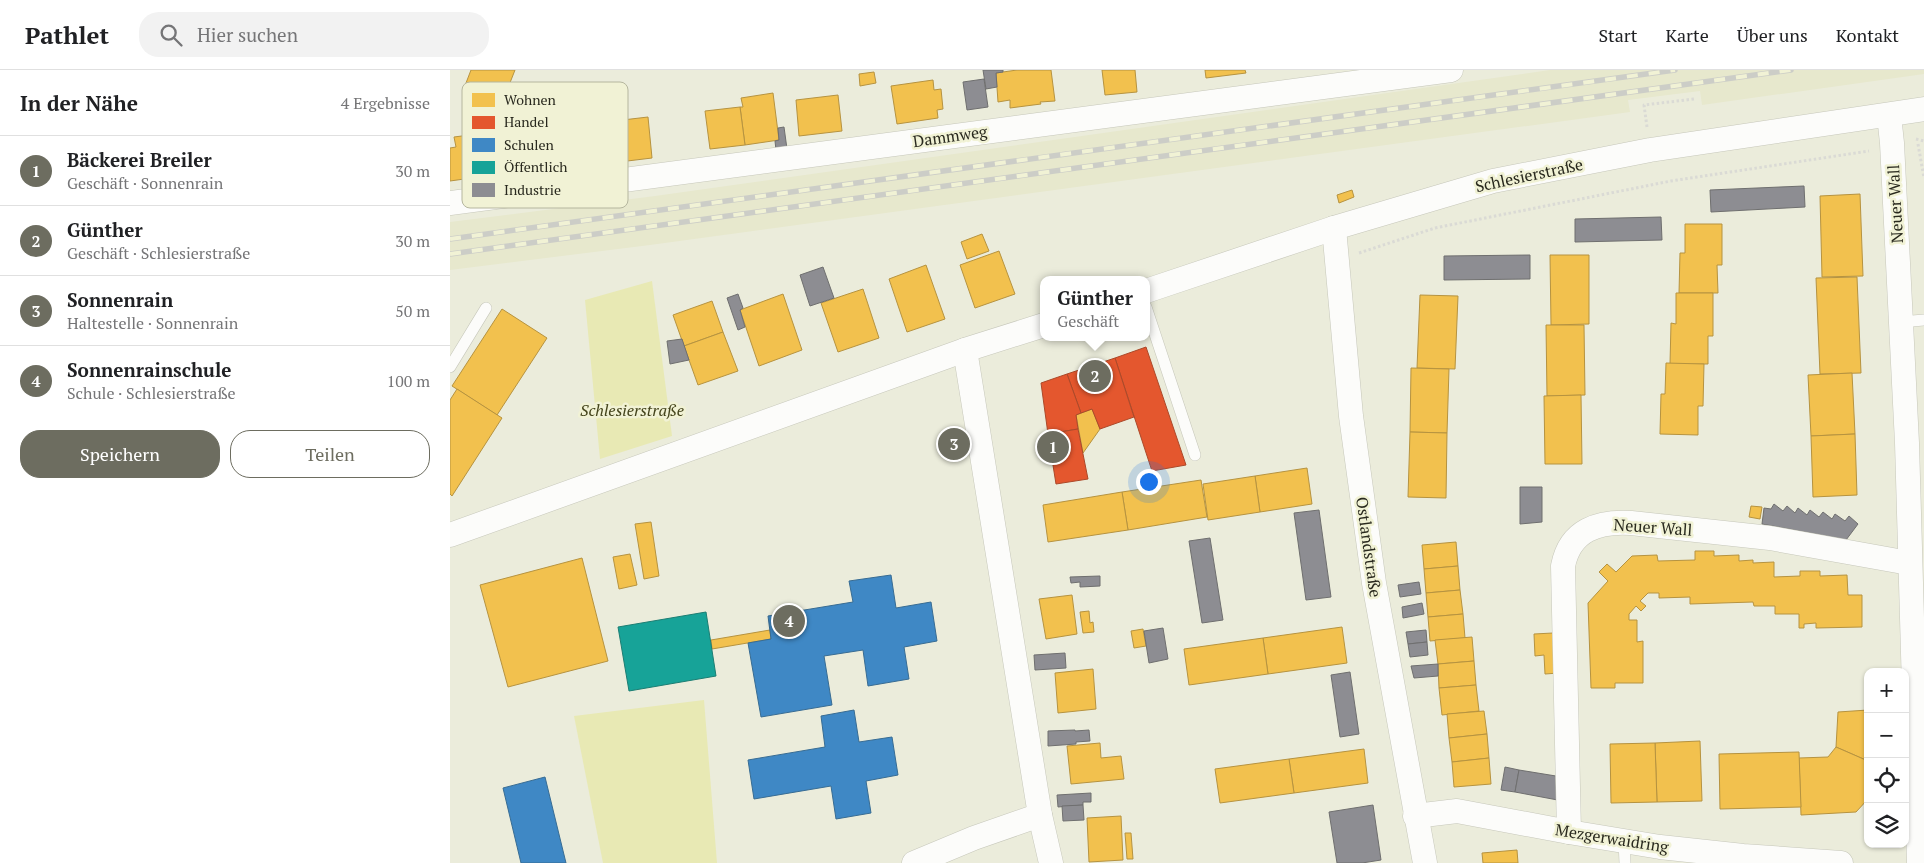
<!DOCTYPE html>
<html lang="de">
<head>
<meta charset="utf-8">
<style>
	:root { --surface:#fff; --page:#f2f2f2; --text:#202124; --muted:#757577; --line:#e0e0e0; --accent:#6d6d60 }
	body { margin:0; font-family:"PT Serif",serif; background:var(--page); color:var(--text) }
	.controls { position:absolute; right:15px; bottom:15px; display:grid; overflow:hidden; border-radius:10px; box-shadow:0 1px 4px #0004 }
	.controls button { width:45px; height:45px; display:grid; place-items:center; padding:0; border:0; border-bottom:1px solid var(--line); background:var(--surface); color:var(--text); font:25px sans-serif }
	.you { position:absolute; left:698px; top:411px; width:18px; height:18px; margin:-12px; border:4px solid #fff; border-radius:50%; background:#1a73e8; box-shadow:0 0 0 8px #1a73e833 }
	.badge { display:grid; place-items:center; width:32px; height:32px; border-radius:50%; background:var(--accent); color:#fff; font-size:16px; font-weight:700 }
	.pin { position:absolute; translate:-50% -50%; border:2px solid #fff; box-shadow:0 1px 5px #0006 }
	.popup { position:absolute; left:590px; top:206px; width:110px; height:65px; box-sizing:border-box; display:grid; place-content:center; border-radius:10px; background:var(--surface); filter:drop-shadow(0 1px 4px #0005); font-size:16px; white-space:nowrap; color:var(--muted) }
	.popup b { font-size:19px; color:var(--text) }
	.popup::after { content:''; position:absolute; left:50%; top:100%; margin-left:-10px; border:10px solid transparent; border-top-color:var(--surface) }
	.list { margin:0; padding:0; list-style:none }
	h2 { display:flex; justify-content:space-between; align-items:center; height:65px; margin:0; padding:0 20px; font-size:21px }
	h2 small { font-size:16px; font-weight:400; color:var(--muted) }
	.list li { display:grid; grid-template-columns:32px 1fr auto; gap:15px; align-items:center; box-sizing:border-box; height:70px; padding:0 20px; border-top:1px solid var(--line) }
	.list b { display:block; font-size:19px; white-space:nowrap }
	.list p { margin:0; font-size:16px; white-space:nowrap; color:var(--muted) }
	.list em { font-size:16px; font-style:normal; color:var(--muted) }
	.actions { display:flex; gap:10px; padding:15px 20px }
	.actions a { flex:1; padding:11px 0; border:1px solid var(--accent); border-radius:20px; text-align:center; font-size:18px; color:var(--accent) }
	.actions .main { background:var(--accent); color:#fff }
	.icon { flex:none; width:28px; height:28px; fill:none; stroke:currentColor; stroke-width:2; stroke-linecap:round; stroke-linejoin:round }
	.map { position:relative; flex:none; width:1474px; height:793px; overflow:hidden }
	header { display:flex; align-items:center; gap:30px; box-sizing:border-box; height:70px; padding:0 25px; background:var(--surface); border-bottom:1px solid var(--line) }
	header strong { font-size:24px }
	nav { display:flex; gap:28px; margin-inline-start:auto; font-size:18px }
	.search { width:350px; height:45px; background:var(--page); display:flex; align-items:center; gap:12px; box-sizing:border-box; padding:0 18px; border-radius:20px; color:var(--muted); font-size:19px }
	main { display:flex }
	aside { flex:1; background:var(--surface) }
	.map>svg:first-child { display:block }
</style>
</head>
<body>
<header>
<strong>Pathlet</strong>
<div class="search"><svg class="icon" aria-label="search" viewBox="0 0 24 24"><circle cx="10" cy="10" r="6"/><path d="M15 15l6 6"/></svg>Hier suchen</div>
<nav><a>Start</a><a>Karte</a><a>Über uns</a><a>Kontakt</a></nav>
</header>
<main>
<aside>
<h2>In der Nähe<small>4 Ergebnisse</small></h2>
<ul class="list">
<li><span class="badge">1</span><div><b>Bäckerei Breiler</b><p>Geschäft · Sonnenrain</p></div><em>30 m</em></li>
<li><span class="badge">2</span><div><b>Günther</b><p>Geschäft · Schlesierstraße</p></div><em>30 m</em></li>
<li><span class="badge">3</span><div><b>Sonnenrain</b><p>Haltestelle · Sonnenrain</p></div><em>50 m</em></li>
<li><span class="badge">4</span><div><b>Sonnenrainschule</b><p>Schule · Schlesierstraße</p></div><em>100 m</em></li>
</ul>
<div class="actions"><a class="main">Speichern</a><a>Teilen</a></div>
</aside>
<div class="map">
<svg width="1474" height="793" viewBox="0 0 1474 793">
	<rect width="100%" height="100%" fill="#ebecdb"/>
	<polygon fill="#e7e8cd" points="1100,0 1474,0 1474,4 1252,35 1250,21 1178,30 1180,42 200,175 0,200 0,152 205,126"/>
	<g fill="#e8e9b4">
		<polygon points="202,211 222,366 150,389 135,230"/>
		<polygon points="254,630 267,793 153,793 124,646"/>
	</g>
	<g fill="#f2c14e" stroke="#b69340">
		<polygon points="21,0 65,0 54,28 16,13"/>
		<polygon points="567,0 601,0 605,31 590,32 591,34 560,38 560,30 548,32 546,3"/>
		<polygon points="652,0 685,0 687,22 655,25"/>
		<polygon points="755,0 795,0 796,3 756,8"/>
		<polygon points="424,2 426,13 410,16 409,4"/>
		<polygon points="483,10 484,20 491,19 493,39 487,40 488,48 447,54 441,16"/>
		<polygon points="323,23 329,70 295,75 290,37 293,37 291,28"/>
		<polygon points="388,25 392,61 349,66 346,30"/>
		<polygon points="290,37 295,75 260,79 255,41"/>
		<polygon points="198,47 202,88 169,92 164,51"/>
		<polygon points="164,51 169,92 136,95 131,55"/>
		<polygon points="35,63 37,74 30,75 32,86 42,85 44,100 35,101 36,106 0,111 0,78 6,77 4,67"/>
		<polygon points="902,120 904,127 889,133 887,125"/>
		<polygon points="1410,124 1413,206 1372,207 1370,126"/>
		<polygon points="1235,154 1272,154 1272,195 1267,195 1268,223 1229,223 1230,183 1235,183"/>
		<polygon points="532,164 539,181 517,189 511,172"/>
		<polygon points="549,181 565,224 525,238 510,195"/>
		<polygon points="1100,185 1139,185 1139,254 1101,255"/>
		<polygon points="476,195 495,249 457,262 439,209"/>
		<polygon points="1407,207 1411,303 1370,304 1366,208"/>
		<polygon points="413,219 429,268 388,282 371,233"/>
		<polygon points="1226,223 1263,223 1263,266 1258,266 1258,294 1220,294 1221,253 1226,254"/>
		<polygon points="333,224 352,280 309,296 290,240"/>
		<polygon points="970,225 1008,226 1005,299 967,298"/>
		<polygon points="262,231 273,262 234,276 223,245"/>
		<polygon points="52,239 97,268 47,345 2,316"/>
		<polygon points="1096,255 1134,255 1135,325 1097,326"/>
		<polygon points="273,262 288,301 248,315 234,276"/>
		<polygon points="1216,293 1254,294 1253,336 1248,336 1248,365 1210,364 1211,324 1215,324"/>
		<polygon points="961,298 999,299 997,363 960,362"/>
		<polygon points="1402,303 1405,364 1361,366 1358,305"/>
		<polygon points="7,319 52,348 2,426 0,424 0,330"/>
		<polygon points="1131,325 1132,394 1095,394 1094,326"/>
		<polygon points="642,339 650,359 633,383 626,345"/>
		<polygon points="960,362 997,363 996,428 958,427"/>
		<polygon points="1405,364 1407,425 1363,427 1361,366"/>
		<polygon points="857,398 862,434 810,442 805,406"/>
		<polygon points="805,406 810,442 758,450 753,414"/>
		<polygon points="751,410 757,447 678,460 672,422"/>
		<polygon points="672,422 678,460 598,472 593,435"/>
		<polygon points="1301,436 1312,437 1310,449 1299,447"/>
		<polygon points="201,452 209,506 194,509 185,454"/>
		<polygon points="1006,472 1008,496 974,499 972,475"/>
		<polygon points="1245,481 1264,481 1264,486 1289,485 1289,491 1303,490 1303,493 1324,492 1324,507 1350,506 1350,501 1370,501 1370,506 1397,505 1398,525 1412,525 1412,557 1366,558 1366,553 1354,554 1354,558 1349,558 1349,544 1325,544 1325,536 1304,536 1303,532 1240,534 1240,527 1209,528 1209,523 1198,523 1190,531 1196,536 1191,541 1186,536 1179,544 1179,550 1187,550 1187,572 1193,571 1193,613 1165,613 1165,618 1141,618 1138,533 1158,511 1149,502 1157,494 1166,502 1182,486 1207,485 1208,491 1245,490"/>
		<polygon points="180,484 187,515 169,519 163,487"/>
		<polygon points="132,488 158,591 58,617 30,515"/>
		<polygon points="1008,496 1010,520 976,523 974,499"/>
		<polygon points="1010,520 1013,544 978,547 976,523"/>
		<polygon points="622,525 627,564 596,569 589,529"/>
		<polygon points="639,541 640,553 643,552 644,562 633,563 630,542"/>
		<polygon points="1013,544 1015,568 980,571 978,547"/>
		<polygon points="892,557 897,593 818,604 813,568"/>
		<polygon points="693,559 696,576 684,578 681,561"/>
		<polygon points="320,560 321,569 262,579 261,570"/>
		<polygon points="1103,563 1109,603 1095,604 1094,585 1085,586 1084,564"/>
		<polygon points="1022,567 1024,591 988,594 985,570"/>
		<polygon points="813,568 818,604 739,615 734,579"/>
		<polygon points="1024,591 1026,615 989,618 988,594"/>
		<polygon points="643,599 646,639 608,643 605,603"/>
		<polygon points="1026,615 1029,641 992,645 989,618"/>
		<polygon points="1418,640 1418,691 1386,677 1388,642"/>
		<polygon points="1034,641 1037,664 999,668 997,644"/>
		<polygon points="1037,664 1039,688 1002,692 999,668"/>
		<polygon points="1250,671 1252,731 1207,732 1205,673"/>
		<polygon points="650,673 651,688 671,686 674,709 621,714 617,676"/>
		<polygon points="1205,673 1207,732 1161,733 1160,674"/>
		<polygon points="1386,677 1418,691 1418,729 1406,742 1351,745 1349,688 1378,687"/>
		<polygon points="914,679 918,713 844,723 839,689"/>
		<polygon points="1349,682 1351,737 1270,739 1269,684"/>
		<polygon points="1039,688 1041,714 1004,717 1002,692"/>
		<polygon points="839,689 844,723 770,733 765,699"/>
		<polygon points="671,746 673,790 639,792 637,748"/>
		<polygon points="675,763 681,763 683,789 677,789"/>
		<polygon points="1067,780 1068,793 1033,793 1032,783"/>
	</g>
	<g fill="#e4572e" stroke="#ac4929">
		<polygon points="696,277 736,395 702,401 665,288"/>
		<polygon points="665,288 684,347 650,359 642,339 631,343 617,304"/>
		<polygon points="617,304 631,343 626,345 628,359 598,364 591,313"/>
		<polygon points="628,359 638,409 606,414 598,364"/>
	</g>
	<g fill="#3f88c5" stroke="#386c93">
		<polygon points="441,505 446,538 481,532 487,571 454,577 459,609 418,616 413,580 374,586 382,635 311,647 298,573 321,569 318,546 403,532 399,511"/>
		<polygon points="404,640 409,672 442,667 448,705 416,711 421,743 386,749 381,716 304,729 298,690 375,677 371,646"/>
		<polygon points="95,707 116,793 71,793 53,718"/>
	</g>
	<polygon fill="#17a398" stroke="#1c7e73" points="256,542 266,606 179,621 168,557"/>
	<g fill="#8d8d92" stroke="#6f6f6f">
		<polygon points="533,0 553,0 553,2 546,3 547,17 536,19"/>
		<polygon points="534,9 538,37 517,40 513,12"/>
		<polygon points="42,24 61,31 54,50 17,48 25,27 39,33"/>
		<polygon points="146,35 149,53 131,55 132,62 109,65 107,40"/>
		<polygon points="334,57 337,79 326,80 325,71 329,70 328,58"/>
		<polygon points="1354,116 1355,137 1261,142 1260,120"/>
		<polygon points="1211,147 1212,170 1125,172 1125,149"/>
		<polygon points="1080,185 1080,209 994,210 994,186"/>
		<polygon points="373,197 384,228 360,236 350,205"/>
		<polygon points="288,224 293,238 290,240 295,257 288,260 277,228"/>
		<polygon points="232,269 239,290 220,294 217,271"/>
		<polygon points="1070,417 1092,417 1092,452 1070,454"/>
		<polygon points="1324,434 1333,441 1337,436 1345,443 1348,438 1357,445 1360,440 1369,447 1373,442 1382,449 1385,444 1395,451 1399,446 1408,454 1396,470 1312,454 1314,438 1321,439"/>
		<polygon points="869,440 881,527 856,530 844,443"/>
		<polygon points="760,468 773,550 752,553 739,471"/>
		<polygon points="650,506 650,516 630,517 630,512 621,513 620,507"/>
		<polygon points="969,512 971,524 950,527 948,515"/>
		<polygon points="972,533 974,544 953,548 952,537"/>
		<polygon points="713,558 718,589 699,593 694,561"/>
		<polygon points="976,560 977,572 958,574 956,562"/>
		<polygon points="977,572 978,585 960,587 958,574"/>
		<polygon points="615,583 616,598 585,600 584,585"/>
		<polygon points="988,594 988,606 964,608 961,596"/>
		<polygon points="900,602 909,664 890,667 881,605"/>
		<polygon points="625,660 625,661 639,660 640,671 626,672 626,674 598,676 598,661"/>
		<polygon points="1055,697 1069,700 1065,722 1051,720"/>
		<polygon points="1069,700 1112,707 1113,731 1065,722"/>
		<polygon points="641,723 641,732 633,732 633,735 608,737 607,725"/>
		<polygon points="633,735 634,750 613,751 612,736"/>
		<polygon points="923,735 931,790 912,793 887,793 879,742"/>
	</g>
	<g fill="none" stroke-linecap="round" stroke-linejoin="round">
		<defs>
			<g id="service">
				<polyline points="696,237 745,385"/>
				<polyline points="1451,252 1474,250"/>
				<polyline points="0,297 36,238"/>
				<polyline points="1174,771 1175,793"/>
			</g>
			<g id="minor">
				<polyline points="1439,45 1442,73 1457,373 1469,793"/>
				<polyline points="0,133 1001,0"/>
				<polyline points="884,158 901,346 924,513 975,793"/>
				<polyline points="696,221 884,158 1043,111 1200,80 1474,39"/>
				<polyline points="515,280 590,745 601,793"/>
				<polyline points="0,465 515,280 594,255"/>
				<polyline points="965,746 1007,741 1119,762 1210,777 1293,786 1391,793"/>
				<path d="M 1119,762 L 1113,496 C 1120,460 1148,451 1181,453 L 1320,468 L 1459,493"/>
				<polyline points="464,793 524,768 590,745"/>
			</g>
		</defs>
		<use href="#service" stroke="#c6c7ba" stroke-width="12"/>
		<use href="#minor" stroke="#c6c7ba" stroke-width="25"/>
		<g stroke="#dadad5" stroke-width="3" stroke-dasharray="2.5 2.5" stroke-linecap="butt">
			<polyline points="1197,57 1194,35 1244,29"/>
			<polyline points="1466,69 1474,71"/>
			<polyline points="1468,74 1474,108"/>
			<polyline points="909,183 985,158 1221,111 1419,81"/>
		</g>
		<use href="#service" stroke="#fcfcfa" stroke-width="11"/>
		<use href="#minor" stroke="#fcfcfa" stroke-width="24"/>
		<defs>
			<g id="rail">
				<polyline points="0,169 1225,0"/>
				<polyline points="0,184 1341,0"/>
			</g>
		</defs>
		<use href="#rail" stroke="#cccdc7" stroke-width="5.5"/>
		<use href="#rail" stroke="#f1f2d5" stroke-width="4" stroke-dasharray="11" stroke-linecap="butt"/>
	</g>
	<g text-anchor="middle" stroke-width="5" stroke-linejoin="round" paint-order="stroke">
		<g font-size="16" fill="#29291e" stroke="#f1f2d5">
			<text transform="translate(500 66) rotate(-8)" y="6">Dammweg</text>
			<text transform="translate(1079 105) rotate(-12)" y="6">Schlesierstraße</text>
			<text transform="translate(1445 134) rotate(-93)" y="6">Neuer Wall</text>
			<text transform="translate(1203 457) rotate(4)" y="6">Neuer Wall</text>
			<text transform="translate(919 477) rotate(82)" y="6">Ostlandstraße</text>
			<text transform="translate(1162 768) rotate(9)" y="6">Mezgerwaidring</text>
		</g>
		<g font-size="16" font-style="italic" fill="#44441c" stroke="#f1f2d5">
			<text x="182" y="346">Schlesierstraße</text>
		</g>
	</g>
	<rect x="12" y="12" width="166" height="126" rx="8" fill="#f1f2d5" stroke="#b5b69e" stroke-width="1"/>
	<rect x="22" y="23" width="23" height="14" fill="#f2c14e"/>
	<rect x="22" y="46" width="23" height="13" fill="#e4572e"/>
	<rect x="22" y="68" width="23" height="14" fill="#3f88c5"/>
	<rect x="22" y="91" width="23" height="13" fill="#17a398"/>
	<rect x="22" y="113" width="23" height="14" fill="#8d8d92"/>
	<g font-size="14" fill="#29291e">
		<text x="54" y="35">Wohnen</text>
		<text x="54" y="57">Handel</text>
		<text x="54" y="80">Schulen</text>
		<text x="54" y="102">Öffentlich</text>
		<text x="54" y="125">Industrie</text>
	</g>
</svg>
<div class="controls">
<button>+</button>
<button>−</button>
<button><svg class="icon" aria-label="locate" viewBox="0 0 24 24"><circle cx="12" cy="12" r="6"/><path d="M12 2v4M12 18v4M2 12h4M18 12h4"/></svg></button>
<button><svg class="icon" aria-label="layers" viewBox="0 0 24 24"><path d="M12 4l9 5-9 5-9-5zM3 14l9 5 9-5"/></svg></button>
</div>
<div class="you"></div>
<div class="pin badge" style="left:603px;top:377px">1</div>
<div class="pin badge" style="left:645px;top:306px">2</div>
<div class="popup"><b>Günther</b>Geschäft</div>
<div class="pin badge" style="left:504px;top:374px">3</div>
<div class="pin badge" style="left:339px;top:551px">4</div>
</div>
</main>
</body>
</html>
